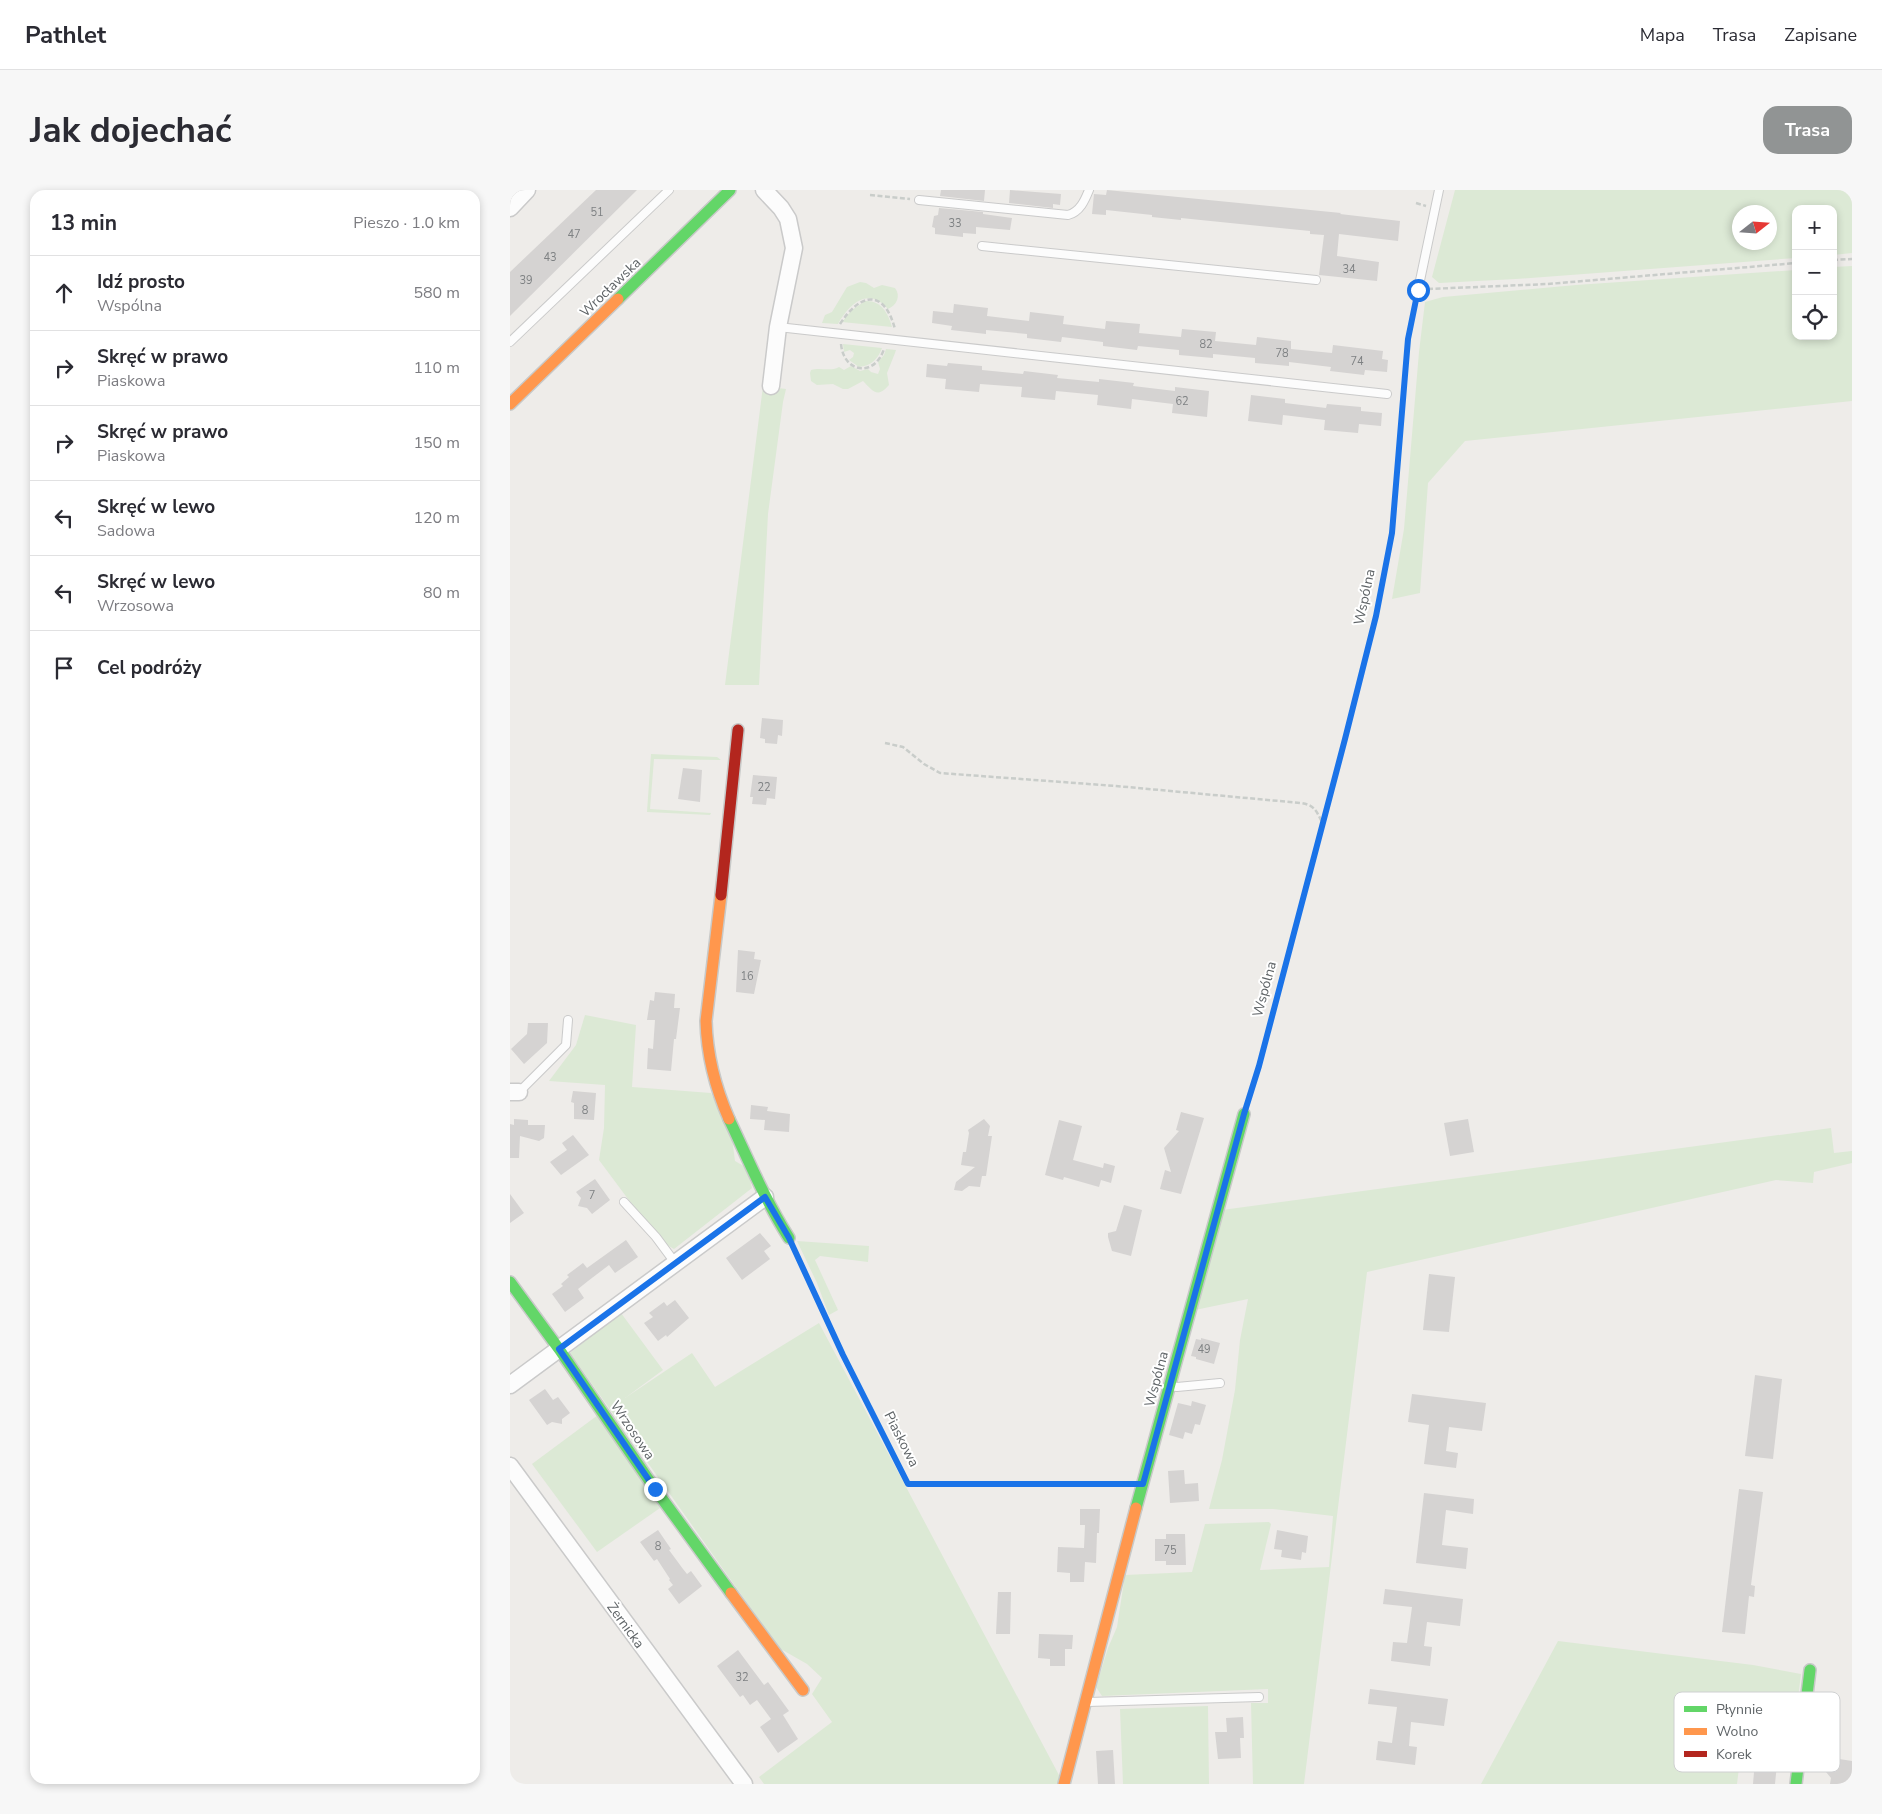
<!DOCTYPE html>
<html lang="pl">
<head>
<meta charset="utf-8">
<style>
	:root { --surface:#fff; --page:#f7f7f7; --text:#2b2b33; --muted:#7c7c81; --line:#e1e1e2; --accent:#919494 }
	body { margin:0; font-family:"Nunito Sans",sans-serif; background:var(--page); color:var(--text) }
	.controls { position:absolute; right:15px; top:15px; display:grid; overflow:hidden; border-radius:10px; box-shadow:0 2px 8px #0003 }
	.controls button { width:45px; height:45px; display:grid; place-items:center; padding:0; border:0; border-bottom:1px solid var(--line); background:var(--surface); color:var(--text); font:25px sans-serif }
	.compass { position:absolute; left:1222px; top:15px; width:45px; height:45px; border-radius:50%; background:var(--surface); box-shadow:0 2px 8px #0003; rotate:73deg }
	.stop { position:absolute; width:15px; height:15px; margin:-11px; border:4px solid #1a73e8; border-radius:50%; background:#fff }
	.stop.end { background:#1a73e8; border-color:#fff; box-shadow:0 1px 5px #0008 }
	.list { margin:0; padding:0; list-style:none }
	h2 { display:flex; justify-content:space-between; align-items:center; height:65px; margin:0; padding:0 20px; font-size:21px }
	h2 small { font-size:16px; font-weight:400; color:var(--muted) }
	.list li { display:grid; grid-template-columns:32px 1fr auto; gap:15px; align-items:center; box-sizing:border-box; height:75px; padding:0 20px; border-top:1px solid var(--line) }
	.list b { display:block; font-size:19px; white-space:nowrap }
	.list p { margin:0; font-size:16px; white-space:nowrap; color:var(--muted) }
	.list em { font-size:16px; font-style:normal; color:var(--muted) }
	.icon { flex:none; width:28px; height:28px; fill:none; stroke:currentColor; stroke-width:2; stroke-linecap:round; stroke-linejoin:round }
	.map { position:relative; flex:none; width:1342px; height:1594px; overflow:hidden; border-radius:15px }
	header { display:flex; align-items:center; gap:30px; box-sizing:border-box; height:70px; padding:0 25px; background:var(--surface); border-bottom:1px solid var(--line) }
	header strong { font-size:24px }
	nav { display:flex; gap:28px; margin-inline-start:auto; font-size:18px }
	.intro { display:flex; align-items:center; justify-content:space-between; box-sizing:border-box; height:120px; padding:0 30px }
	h1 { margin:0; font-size:35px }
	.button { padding:12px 22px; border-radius:15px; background:var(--accent); color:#fff; font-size:18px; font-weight:700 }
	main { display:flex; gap:30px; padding:0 30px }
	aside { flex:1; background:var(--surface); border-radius:15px; box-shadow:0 2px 8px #0003 }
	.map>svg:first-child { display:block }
</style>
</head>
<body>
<header>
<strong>Pathlet</strong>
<nav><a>Mapa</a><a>Trasa</a><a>Zapisane</a></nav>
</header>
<div class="intro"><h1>Jak dojechać</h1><a class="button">Trasa</a></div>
<main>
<aside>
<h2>13 min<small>Pieszo · 1.0 km</small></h2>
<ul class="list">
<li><svg class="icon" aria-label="ahead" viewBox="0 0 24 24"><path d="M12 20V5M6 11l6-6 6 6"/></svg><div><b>Idź prosto</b><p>Wspólna</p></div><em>580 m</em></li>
<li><svg class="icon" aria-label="right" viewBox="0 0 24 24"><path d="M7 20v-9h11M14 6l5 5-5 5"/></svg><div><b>Skręć w prawo</b><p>Piaskowa</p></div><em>110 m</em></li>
<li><svg class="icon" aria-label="right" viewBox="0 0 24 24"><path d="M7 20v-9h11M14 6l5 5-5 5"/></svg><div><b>Skręć w prawo</b><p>Piaskowa</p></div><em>150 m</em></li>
<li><svg class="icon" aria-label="left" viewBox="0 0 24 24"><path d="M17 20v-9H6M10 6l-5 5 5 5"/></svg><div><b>Skręć w lewo</b><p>Sadowa</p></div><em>120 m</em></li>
<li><svg class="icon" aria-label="left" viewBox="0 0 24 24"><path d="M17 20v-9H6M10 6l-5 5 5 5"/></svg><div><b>Skręć w lewo</b><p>Wrzosowa</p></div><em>80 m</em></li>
<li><svg class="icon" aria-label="arrive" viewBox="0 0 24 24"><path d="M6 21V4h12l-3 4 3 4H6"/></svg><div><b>Cel podróży</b></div></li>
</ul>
</aside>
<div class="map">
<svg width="1342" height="1594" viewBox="0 0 1342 1594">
	<rect width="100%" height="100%" fill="#eeece9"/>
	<g fill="#dce9d5" fill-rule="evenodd">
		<path d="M 945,0 L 1342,0 L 1342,63 L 1323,65 L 1323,19 L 1286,19 L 1286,68 L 1006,89 L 929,93 L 922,87 ZM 1230,22 L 1260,22 L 1260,52 L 1230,52 Z"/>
		<polygon points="1342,76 1342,211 955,251 918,293 910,403 882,409 894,339 909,162 915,112 933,107 1066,95 1286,80 1286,146 1323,146 1323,77"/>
		<path d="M 350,92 L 356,93 L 364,98 L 372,95 L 385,98 C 391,106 387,115 378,119 C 358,96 339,114 328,134 L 312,133 L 315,125 L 322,122 L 337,97 Z"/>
		<path d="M 355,111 C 371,110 378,123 382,137 L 332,132 L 342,120 Z"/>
		<path d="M 333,154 L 372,158 C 368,169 361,176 349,177 L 339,170 L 343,167 L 344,163 L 340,160 L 334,162 Z"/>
		<path d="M 376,159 L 386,160 L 385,163 L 377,183 L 379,195 C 367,209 363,201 353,191 L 338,199 L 333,199 L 323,194 L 307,195 L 301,191 L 300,183 L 301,180 C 311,177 320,182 329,177 L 334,180 L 341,176 L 350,181 L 358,179 L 361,182 L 368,184 L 370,179 L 368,172 L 374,165 Z"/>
		<polygon points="253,196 276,199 273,212 258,324 249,495 215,495"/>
		<polygon points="141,564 207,567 211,570 144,569 140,619 201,623 200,625 137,622"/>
		<polygon points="75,825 126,835 122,897 201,903 222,948 225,971 237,978 242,998 164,1059 157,1055 118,1009 89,970 94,938 95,895 39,891 66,855"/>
		<polygon points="1321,938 1324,963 1342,961 1342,973 1304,982 1303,993 1266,990 857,1082 794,1594 743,1594 741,1513 758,1513 758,1499 592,1506 586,1497 598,1458 607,1437 615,1385 682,1382 695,1334 759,1332 761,1334 750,1380 819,1377 823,1326 763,1319 699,1319 712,1270 725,1200 730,1150 738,1109 685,1120 712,1020"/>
		<polygon points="287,1051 359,1056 358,1072 310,1066 305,1070 328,1120 319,1125 307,1093"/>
		<polygon points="111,1123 153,1180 115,1208 182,1163 205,1197 309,1133 550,1587 549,1594 254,1594 249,1587 322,1532 302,1504 312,1488 297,1474 269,1458 60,1163"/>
		<polygon points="88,1225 150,1318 87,1362 22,1274"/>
		<polygon points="1048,1451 1243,1475 1291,1484 1286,1524 1236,1521 1227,1594 971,1594"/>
		<polygon points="698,1516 699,1594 613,1594 610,1519"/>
	</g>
	<g fill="#d5d3d2">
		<polygon points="86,0 127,0 0,126 0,82"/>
		<polygon points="431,0 475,0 474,11 430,6"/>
		<polygon points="500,0 551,4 550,15 543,14 543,18 499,13"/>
		<polygon points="597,0 831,23 830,24 890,31 888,51 829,44 827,66 869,72 867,91 809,85 814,45 800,44 800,41 671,28 671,30 642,27 642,25 596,20 596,25 582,24 584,4 596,5"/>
		<polygon points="429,18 473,22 473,24 502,28 500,40 466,37 466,44 453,43 453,47 425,44 425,38 422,37 424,26 428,25"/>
		<polygon points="444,114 478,118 477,126 519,131 520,122 554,126 553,134 595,139 596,131 630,134 629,143 671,147 672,139 706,142 705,151 746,155 747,147 781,151 781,159 822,163 823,155 873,161 872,169 878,170 877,182 855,180 854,185 820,181 821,177 779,172 779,176 745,173 745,168 703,164 703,168 669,165 669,160 628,156 627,160 593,156 593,152 552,147 551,152 517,148 517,144 476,140 476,144 441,140 442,136 422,133 423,121 443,123"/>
		<polygon points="438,173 472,176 472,180 513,184 514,181 548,185 547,188 589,192 589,189 624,193 623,196 665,201 665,197 699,201 697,227 662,223 663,214 622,209 621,219 587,215 588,205 546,201 545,210 511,207 512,197 470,194 469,202 435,199 436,189 416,187 417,174 437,176"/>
		<polygon points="741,205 775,209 775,213 816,218 817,214 851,217 851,221 872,223 871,236 849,234 848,243 814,240 815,230 773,225 772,235 738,231"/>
		<polygon points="252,528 273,530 272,546 268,545 267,554 255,553 255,549 250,548"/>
		<polygon points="173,578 192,580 190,612 168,609"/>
		<polygon points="243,585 267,587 265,609 257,608 256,615 242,614 243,607 240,607"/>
		<polygon points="228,760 245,762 244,769 251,770 244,804 226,802"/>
		<polygon points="145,802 165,804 164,818 170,818 166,849 164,849 161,881 137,879 138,858 143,859 145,830 137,830 140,810 144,811"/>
		<polygon points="18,833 38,833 37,853 14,874 1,859 17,844"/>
		<polygon points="63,901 86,903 84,930 64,929 64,913 61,912"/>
		<polygon points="241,915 258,917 257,921 280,924 279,942 254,940 255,930 240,929"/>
		<polygon points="671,922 694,928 671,1004 650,999 655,980 661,982 654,958 669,941 666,940"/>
		<polygon points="4,929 18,930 18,935 35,935 34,948 29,951 10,946 9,968 0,968 0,934 4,935"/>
		<polygon points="474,929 480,936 478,946 482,946 476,986 472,986 470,997 459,996 452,1001 444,1000 446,992 465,977 451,975 453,962 456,962 459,943 458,940"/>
		<polygon points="958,929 964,962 940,966 934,933"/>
		<polygon points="549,930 572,936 563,970 593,978 594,973 605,976 601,993 591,990 589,997 554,987 553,990 535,985"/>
		<polygon points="63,945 79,965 51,985 40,972 57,960 52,953"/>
		<polygon points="85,989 100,1010 82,1024 77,1018 68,1016 71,1008 66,1002"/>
		<polygon points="0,1004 14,1023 0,1033"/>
		<polygon points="614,1015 632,1020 621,1066 602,1061 598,1047 598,1043 606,1041"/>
		<polygon points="250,1043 261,1056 254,1061 260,1069 232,1090 216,1068"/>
		<polygon points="116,1050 128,1067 105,1083 99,1075 78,1091 68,1099 74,1108 55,1122 42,1104 53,1096 51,1094 59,1087 57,1085 73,1073 77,1078"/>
		<polygon points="919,1084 945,1087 939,1142 913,1140"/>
		<polygon points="165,1110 179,1128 157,1147 156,1145 148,1151 134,1133 143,1127 139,1123 154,1112 157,1116"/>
		<polygon points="691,1148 710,1153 704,1174 686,1169 686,1167 681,1166 686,1149 691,1150"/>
		<polygon points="1245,1185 1272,1189 1263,1269 1235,1266"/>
		<polygon points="35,1199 43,1210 48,1207 60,1223 52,1229 52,1234 42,1232 37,1235 19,1210"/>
		<polygon points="902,1204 976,1213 972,1241 939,1237 936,1261 948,1263 946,1278 914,1274 919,1235 898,1232"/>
		<polygon points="682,1211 696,1215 690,1235 685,1234 682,1244 675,1242 673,1249 659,1245 668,1213 681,1216"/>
		<polygon points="674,1280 675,1294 688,1293 689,1311 660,1313 658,1281"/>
		<polygon points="1229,1299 1253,1302 1241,1395 1245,1396 1244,1407 1239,1406 1235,1444 1212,1442"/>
		<polygon points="914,1303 964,1309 963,1324 936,1320 932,1355 958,1358 956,1379 906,1373"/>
		<polygon points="570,1319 590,1319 589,1343 587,1343 586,1373 575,1372 574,1392 560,1392 560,1383 547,1382 548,1357 574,1358 575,1335 570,1335"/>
		<polygon points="148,1340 161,1359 159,1360 173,1379 177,1384 181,1381 192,1396 169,1414 158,1399 163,1395 159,1390 160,1389 147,1369 144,1371 130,1352"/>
		<polygon points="767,1340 798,1346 796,1363 792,1362 791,1370 771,1367 772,1360 764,1359"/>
		<polygon points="656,1344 675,1344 676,1375 656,1375 656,1371 645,1371 645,1349 656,1349"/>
		<polygon points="875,1399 953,1409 950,1436 917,1432 914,1456 922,1457 920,1476 881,1471 883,1452 897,1453 902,1417 873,1414"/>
		<polygon points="488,1402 501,1402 500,1444 486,1444"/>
		<polygon points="529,1444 563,1445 562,1459 555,1459 555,1476 540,1476 540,1469 528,1468"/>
		<polygon points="228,1460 254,1495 258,1492 279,1521 273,1525 288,1549 268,1563 250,1537 261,1529 247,1510 240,1515 233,1505 230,1507 207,1476"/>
		<polygon points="860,1499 938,1509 934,1536 901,1532 899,1556 907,1557 905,1575 866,1570 868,1551 882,1553 887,1517 858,1514"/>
		<polygon points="733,1527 734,1548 730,1548 731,1568 708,1569 705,1542 717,1542 716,1528"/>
		<polygon points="603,1560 605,1594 588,1594 586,1561"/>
		<polygon points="1323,1568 1342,1571 1342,1594 1320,1594 1321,1588 1316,1582 1322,1577"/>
		<polygon points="1245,1571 1267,1574 1265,1594 1243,1594"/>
	</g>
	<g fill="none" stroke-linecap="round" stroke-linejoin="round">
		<defs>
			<g id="lane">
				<path d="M 409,10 L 558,25 C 570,22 575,10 579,0"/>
				<polyline points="472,56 806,90"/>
				<polyline points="908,100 929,0"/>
				<polyline points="268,137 877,204"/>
				<polyline points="0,152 159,0"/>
				<polyline points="9,902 56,855 58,830"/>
				<polyline points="114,1012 146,1047 166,1074"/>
				<polyline points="661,1196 667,1197 710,1193"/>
				<polyline points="578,1512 749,1507"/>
			</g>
			<g id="street">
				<polyline points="254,0 271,18 278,29 284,58 268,137 261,196"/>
				<polyline points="0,18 17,0"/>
				<polyline points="0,902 9,902"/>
				<polyline points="0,1195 255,1007"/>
				<polyline points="0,1276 234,1594"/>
			</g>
			<g id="fast">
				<polyline points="108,109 220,0"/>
				<path d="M 219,929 C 238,969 255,1010 279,1048"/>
				<polyline points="0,1092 49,1159 145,1299 221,1403"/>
				<polyline points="626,1318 734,924"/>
				<polyline points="1286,1594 1300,1480"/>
			</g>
			<g id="slow">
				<polyline points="0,214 108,109"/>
				<path d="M 211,705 L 196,831 C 197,866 205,897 219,929"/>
				<polyline points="221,1403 293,1500"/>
				<polyline points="554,1594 626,1318"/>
			</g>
			<polyline id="jam" points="211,705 228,540"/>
		</defs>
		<use href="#lane" stroke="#cacaca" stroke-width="10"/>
		<use href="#street" stroke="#cacaca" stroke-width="19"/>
		<use href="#fast" stroke="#c8c9c8" stroke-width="14"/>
		<use href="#slow" stroke="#c8c9c8" stroke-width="14"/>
		<use href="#jam" stroke="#c8c9c8" stroke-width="14"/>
		<g stroke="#c9cdca" stroke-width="2.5" stroke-dasharray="5 2.5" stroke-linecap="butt">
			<polyline points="360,5 400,9"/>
			<polyline points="906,13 916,16"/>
			<polyline points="1323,70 1342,69"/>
			<polyline points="918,99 1038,94 1286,73"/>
			<path d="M 330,134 C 350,103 374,98 385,139"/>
			<path d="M 331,154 C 334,184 365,187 374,159"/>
			<path d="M 375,553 L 393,557 L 414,574 L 430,583 L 606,596 L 791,613 C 804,615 806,620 812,632"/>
			<polyline points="739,907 749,876 866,426 882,343 898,149 906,110"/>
			<polyline points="286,1063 333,1165 398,1294 616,1294"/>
		</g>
		<use href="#lane" stroke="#fcfcfc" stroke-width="8"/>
		<use href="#street" stroke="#fcfcfc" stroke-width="16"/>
		<use href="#fast" stroke="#63d668" stroke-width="11"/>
		<use href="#slow" stroke="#ff974d" stroke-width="11"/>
		<use href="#jam" stroke="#b3261e" stroke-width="11"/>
	</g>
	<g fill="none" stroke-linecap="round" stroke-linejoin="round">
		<polyline stroke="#1a73e8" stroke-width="6" points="145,1299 49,1159 255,1007 279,1048 333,1165 398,1294 633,1294 734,924 749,876 835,549 866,426 882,343 898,149 908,100"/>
	</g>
	<g text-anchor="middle" stroke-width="4" stroke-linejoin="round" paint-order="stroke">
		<g font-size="11" fill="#7e8183">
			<text x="87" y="26">51</text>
			<text x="445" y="37">33</text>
			<text x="64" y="48">47</text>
			<text x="40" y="71">43</text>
			<text x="839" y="83">34</text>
			<text x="16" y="94">39</text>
			<text x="696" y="158">82</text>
			<text x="772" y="167">78</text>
			<text x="847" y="175">74</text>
			<text x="672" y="215">62</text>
			<text x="254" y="601">22</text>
			<text x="237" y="790">16</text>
			<text x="75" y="924">8</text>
			<text x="82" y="1009">7</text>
			<text x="694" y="1163">49</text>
			<text x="148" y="1360">8</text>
			<text x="660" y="1364">75</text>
			<text x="232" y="1491">32</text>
		</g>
		<g font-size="14" fill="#5f6467" stroke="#fff">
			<text transform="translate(100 97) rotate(-44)" y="5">Wrocławska</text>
			<text transform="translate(854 407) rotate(-78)" y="5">Wspólna</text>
			<text transform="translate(754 799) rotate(-75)" y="5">Wspólna</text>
			<text transform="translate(646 1189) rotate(-75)" y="5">Wspólna</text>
			<text transform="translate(123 1240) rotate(56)" y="5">Wrzosowa</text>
			<text transform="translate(392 1249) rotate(63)" y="5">Piaskowa</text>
			<text transform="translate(116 1435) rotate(54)" y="5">Żernicka</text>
		</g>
	</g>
	<rect x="1164" y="1502" width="166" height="80" rx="8" fill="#fff" stroke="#cfd0d1" stroke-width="1"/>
	<rect x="1174" y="1516" width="23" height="6" fill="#63d668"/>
	<rect x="1174" y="1538" width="23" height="7" fill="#ff974d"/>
	<rect x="1174" y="1561" width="23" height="6" fill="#b3261e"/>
	<g font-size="14" fill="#5f6467">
		<text x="1206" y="1524">Płynnie</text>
		<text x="1206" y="1546">Wolno</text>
		<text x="1206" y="1569">Korek</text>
	</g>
</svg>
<div class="controls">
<button>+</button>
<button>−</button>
<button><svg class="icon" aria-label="locate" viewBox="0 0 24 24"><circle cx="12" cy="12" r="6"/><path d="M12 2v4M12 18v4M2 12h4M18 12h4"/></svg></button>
</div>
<svg class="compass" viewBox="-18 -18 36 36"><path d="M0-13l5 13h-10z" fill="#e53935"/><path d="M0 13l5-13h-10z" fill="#7c7c81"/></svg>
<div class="stop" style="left:908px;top:100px"></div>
<div class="stop end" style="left:145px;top:1299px"></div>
</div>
</main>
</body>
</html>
